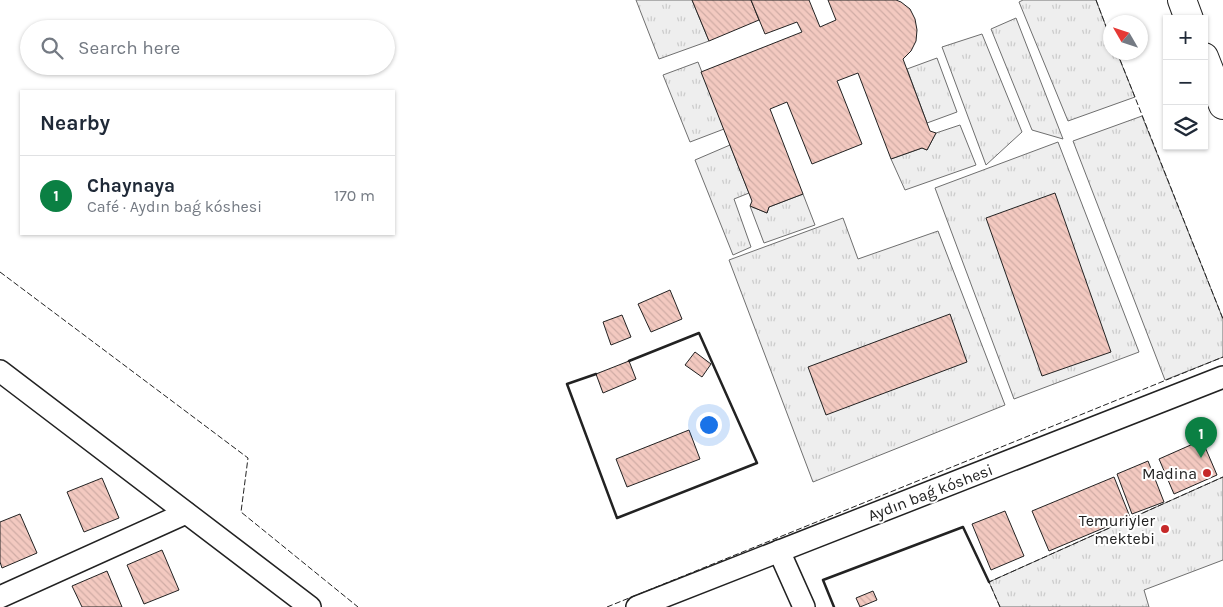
<!DOCTYPE html>
<html lang="en">
<head>
<meta charset="utf-8">
<style>
	:root { --surface:#fff; --page:#f6f6f7; --text:#1f2937; --muted:#747a83; --line:#e0e1e3; --accent:#0b8043 }
	body { margin:0; font-family:Karla,sans-serif; background:var(--page); color:var(--text) }
	.controls { position:absolute; right:15px; top:15px; display:grid; overflow:hidden; border-radius:0px; box-shadow:0 1px 4px #0004 }
	.controls button { width:45px; height:45px; display:grid; place-items:center; padding:0; border:0; border-bottom:1px solid var(--line); background:var(--surface); color:var(--text); font:25px sans-serif }
	.compass { position:absolute; left:1103px; top:15px; width:45px; height:45px; border-radius:50%; background:var(--surface); box-shadow:0 1px 4px #0004; rotate:309deg }
	.you { position:absolute; left:708px; top:424px; width:18px; height:18px; margin:-12px; border:4px solid #fff; border-radius:50%; background:#1a73e8; box-shadow:0 0 0 8px #1a73e833 }
	.badge { display:grid; place-items:center; width:32px; height:32px; border-radius:50%; background:var(--accent); color:#fff; font-size:16px; font-weight:700 }
	.pin { position:absolute; translate:-50% -41px; filter:drop-shadow(0 1px 2px #0008) }
	.pin::after { content:''; position:absolute; top:26px; width:18px; height:15px; background:inherit; clip-path:polygon(0 0,100% 0,50% 100%) }
	.list { margin:0; padding:0; list-style:none }
	h2 { display:flex; justify-content:space-between; align-items:center; height:65px; margin:0; padding:0 20px; font-size:21px }
	h2 small { font-size:16px; font-weight:400; color:var(--muted) }
	.list li { display:grid; grid-template-columns:32px 1fr auto; gap:15px; align-items:center; box-sizing:border-box; height:80px; padding:0 20px; border-top:1px solid var(--line) }
	.list b { display:block; font-size:19px; white-space:nowrap }
	.list p { margin:0; font-size:16px; white-space:nowrap; color:var(--muted) }
	.list em { font-size:16px; font-style:normal; color:var(--muted) }
	.icon { flex:none; width:28px; height:28px; fill:none; stroke:currentColor; stroke-width:2; stroke-linecap:round; stroke-linejoin:round }
	.map { position:relative; flex:none; width:1223px; height:607px; overflow:hidden }
	.search { position:absolute; background:var(--surface); box-shadow:0 1px 4px #0004; left:20px; top:20px; width:375px; height:55px; display:flex; align-items:center; gap:12px; box-sizing:border-box; padding:0 18px; border-radius:28px; color:var(--muted); font-size:19px }
	.panel { position:absolute; background:var(--surface); box-shadow:0 1px 4px #0004; left:20px; top:90px; width:375px; height:145px; border-radius:0px }
	.map>svg:first-child { display:block }
</style>
</head>
<body>
<div class="map">
<svg width="1223" height="607" viewBox="0 0 1223 607">
	<defs>
		<pattern id="grass-tufts" width="24" height="20" patternUnits="userSpaceOnUse" patternTransform="scale(1.25)"><rect width="24" height="20" fill="#eee"/><path d="M3 7l-1-3M5 7V3M7 7l1-3M15 17l-1-3M17 17v-4M19 17l1-3" fill="none" stroke="#ccc"/></pattern>
		<pattern id="building-back-hatch" width="6" height="6" patternUnits="userSpaceOnUse" patternTransform="scale(1.25)"><rect width="6" height="6" fill="#f3c9c0"/><path d="M-1 5l2 2M0 0l6 6M5-1l2 2" fill="none" stroke="#d0aca5"/></pattern>
	</defs>
	<rect width="100%" height="100%" fill="#fff"/>
	<g fill="url(#grass-tufts)" stroke="#6f6f6f">
		<polygon points="636,0 692,0 709,41 659,59"/>
		<polygon points="1023,0 1096,0 1110,37 1110,52 1117,53 1135,97 1068,121 1019,2"/>
		<polygon points="1016,18 1063,139 1032,130 991,29"/>
		<polygon points="982,34 1022,132 986,165 942,47"/>
		<polygon points="937,58 957,112 927,123 907,69"/>
		<polygon points="698,62 724,129 690,142 663,75"/>
		<polygon points="1142,116 1223,319 1223,357 1165,380 1073,141"/>
		<polygon points="960,125 976,165 905,190 891,159 922,148 927,150 936,133"/>
		<polygon points="1058,142 1139,352 1014,399 935,188"/>
		<polygon points="730,145 749,193 734,199 751,247 733,255 695,160"/>
		<polygon points="803,194 815,225 764,243 750,206 767,213 769,207"/>
		<polygon points="843,218 858,259 938,231 1005,405 813,482 729,260"/>
		<polygon points="1223,477 1223,560 1144,590 1149,607 1000,607 989,582"/>
	</g>
	<g fill="url(#building-back-hatch)" stroke="#222">
		<polygon points="692,0 751,0 759,20 709,41"/>
		<polygon points="751,0 809,0 820,27 836,20 828,0 896,0 901,2 910,9 915,19 917,30 916,41 911,51 903,59 930,131 936,133 927,150 922,148 891,159 858,73 837,81 862,144 812,164 787,102 770,109 803,194 769,207 767,213 750,206 752,201 701,72 802,32 797,22 765,34"/>
		<polygon points="1055,193 1111,352 1042,376 986,218"/>
		<polygon points="670,290 682,319 651,332 638,304"/>
		<polygon points="950,314 967,362 826,415 808,367"/>
		<polygon points="622,315 631,337 611,345 603,322"/>
		<polygon points="695,352 711,364 702,377 685,365"/>
		<polygon points="629,361 636,379 603,393 596,374"/>
		<polygon points="689,430 700,459 627,487 616,459"/>
		<polygon points="1202,440 1217,475 1174,494 1159,459"/>
		<polygon points="1148,461 1164,502 1132,514 1117,474"/>
		<polygon points="1114,477 1130,517 1049,551 1032,511"/>
		<polygon points="102,478 119,518 84,532 67,492"/>
		<polygon points="1005,511 1024,556 991,570 972,524"/>
		<polygon points="20,514 37,553 2,568 0,562 0,522"/>
		<polygon points="162,550 179,590 144,604 127,565"/>
		<polygon points="107,571 122,607 82,607 72,586"/>
		<polygon points="873,591 877,600 860,607 856,598"/>
	</g>
	<g fill="none" stroke-linecap="round" stroke-linejoin="round">
		<defs>
			<g id="minor">
				<polyline points="0,371 310,607"/>
				<polyline points="779,551 804,607"/>
				<polyline points="0,597 186,513"/>
				<polyline points="637,607 1223,377"/>
			</g>
			<g id="major">
				<polyline points="1182,0 1189,19"/>
				<polyline points="1204,57 1223,105"/>
			</g>
		</defs>
		<use href="#minor" stroke="#222" stroke-width="24"/>
		<use href="#major" stroke="#222" stroke-width="30"/>
		<use href="#minor" stroke="#fff" stroke-width="21"/>
		<use href="#major" stroke="#fff" stroke-width="28"/>
		<g stroke="#222" stroke-width="1" stroke-dasharray="6 2.5" stroke-linecap="butt">
			<polyline points="1096,0 1110,37"/>
			<polyline points="1117,52 1223,319"/>
			<polyline points="0,272 248,458 241,512 358,607"/>
			<polyline points="607,607 1223,357"/>
			<polyline points="1000,607 989,582 1223,477"/>
		</g>
		<g stroke="#222" stroke-width="2.5">
			<polyline points="596,374 567,384 617,518 757,463 699,333 629,361"/>
			<polyline points="834,607 823,580 963,527 989,582"/>
		</g>
	</g>
	<g fill="#c62828" stroke="#fff" stroke-width="2">
		<circle cx="1207" cy="473" r="5"/>
		<circle cx="1165" cy="529" r="5"/>
	</g>
	<g text-anchor="middle" stroke-width="4" stroke-linejoin="round" paint-order="stroke">
		<g font-size="16" fill="#222" stroke="#fff" text-anchor="end">
			<text x="1197" y="479">Madina</text>
			<text x="1155" y="526">Temuriyler<tspan x="1155" dy="18">mektebi</tspan></text>
		</g>
		<g font-size="16" fill="#222" stroke="#fff">
			<text transform="translate(930 492) rotate(-21)" y="6">Aydın baǵ kóshesi</text>
		</g>
	</g>
</svg>
<div class="controls">
<button>+</button>
<button>−</button>
<button><svg class="icon" aria-label="layers" viewBox="0 0 24 24"><path d="M12 4l9 5-9 5-9-5zM3 14l9 5 9-5"/></svg></button>
</div>
<svg class="compass" viewBox="-18 -18 36 36"><path d="M0-13l5 13h-10z" fill="#e53935"/><path d="M0 13l5-13h-10z" fill="#747a83"/></svg>
<div class="you"></div>
<div class="pin badge" style="left:1201px;top:458px">1</div>
<div class="search"><svg class="icon" aria-label="search" viewBox="0 0 24 24"><circle cx="10" cy="10" r="6"/><path d="M15 15l6 6"/></svg>Search here</div>
<section class="panel">
<h2>Nearby<small></small></h2>
<ul class="list">
<li><span class="badge">1</span><div><b>Chaynaya</b><p>Café · Aydın baǵ kóshesi</p></div><em>170 m</em></li>
</ul>
</section>
</div>
</body>
</html>
